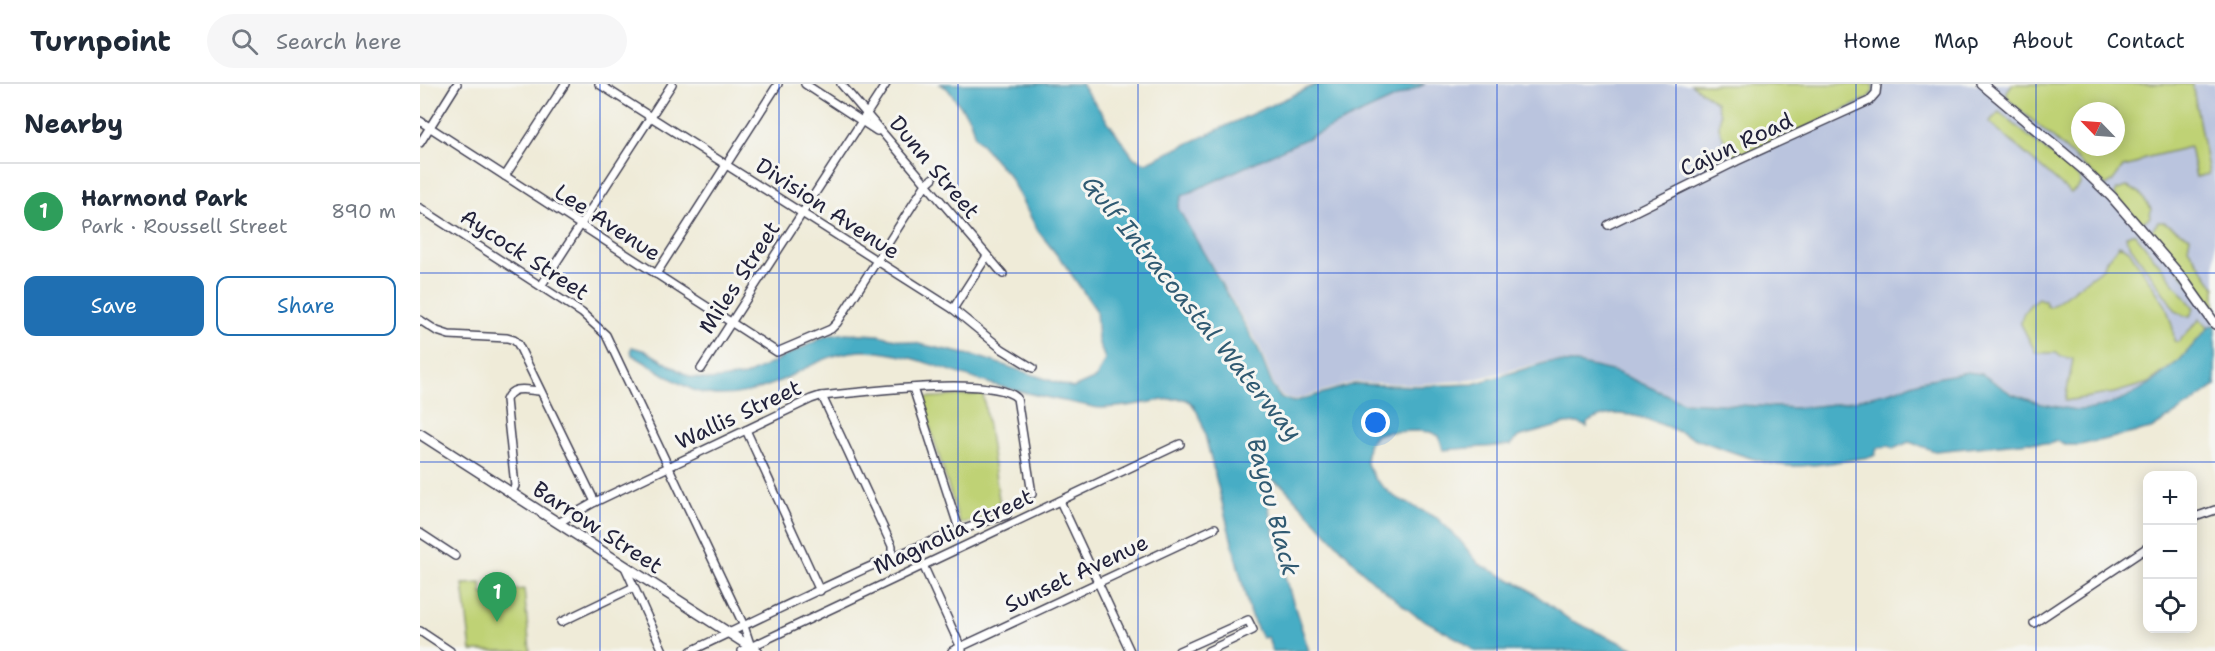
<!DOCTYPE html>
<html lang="en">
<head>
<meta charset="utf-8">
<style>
	:root { --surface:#fff; --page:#f6f6f7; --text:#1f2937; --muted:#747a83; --line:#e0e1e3; --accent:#1f6fb2 }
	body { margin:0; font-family:"Shantell Sans",sans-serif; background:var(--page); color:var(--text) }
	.controls { position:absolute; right:18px; bottom:18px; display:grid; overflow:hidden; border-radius:12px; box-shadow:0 3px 15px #0003 }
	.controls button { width:54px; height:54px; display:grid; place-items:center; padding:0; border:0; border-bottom:2px solid var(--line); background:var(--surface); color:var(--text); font:30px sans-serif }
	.compass { position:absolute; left:1651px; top:18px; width:54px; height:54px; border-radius:50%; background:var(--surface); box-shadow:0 3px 15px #0003; rotate:295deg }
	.you { position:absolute; left:956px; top:339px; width:21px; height:21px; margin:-15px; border:4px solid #fff; border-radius:50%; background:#1a73e8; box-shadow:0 0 0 9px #1a73e833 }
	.badge { display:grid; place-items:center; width:39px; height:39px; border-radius:50%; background:var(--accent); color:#fff; font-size:20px; font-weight:700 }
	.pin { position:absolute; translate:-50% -50px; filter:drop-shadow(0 2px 3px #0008) }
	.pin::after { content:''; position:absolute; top:32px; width:21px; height:18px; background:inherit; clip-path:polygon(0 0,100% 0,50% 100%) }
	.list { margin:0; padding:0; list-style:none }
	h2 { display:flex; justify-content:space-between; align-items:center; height:78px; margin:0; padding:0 24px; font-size:26px }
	h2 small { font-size:20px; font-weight:400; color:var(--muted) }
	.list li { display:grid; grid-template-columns:39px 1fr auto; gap:18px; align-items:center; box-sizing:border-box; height:96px; padding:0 24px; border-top:2px solid var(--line) }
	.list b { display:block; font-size:22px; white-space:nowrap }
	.list p { margin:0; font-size:20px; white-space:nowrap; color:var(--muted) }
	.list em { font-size:20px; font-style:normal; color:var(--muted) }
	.actions { display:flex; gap:12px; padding:18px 24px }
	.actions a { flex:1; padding:14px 0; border:2px solid var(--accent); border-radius:12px; text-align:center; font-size:21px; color:var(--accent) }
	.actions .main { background:var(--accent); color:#fff }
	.icon { flex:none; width:33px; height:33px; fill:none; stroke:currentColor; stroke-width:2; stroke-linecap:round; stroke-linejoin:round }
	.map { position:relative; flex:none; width:1795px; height:567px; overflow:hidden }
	header { display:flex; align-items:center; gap:36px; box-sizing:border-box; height:84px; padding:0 30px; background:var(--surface); border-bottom:2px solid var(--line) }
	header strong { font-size:28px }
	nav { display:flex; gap:33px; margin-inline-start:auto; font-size:21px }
	.search { width:420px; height:54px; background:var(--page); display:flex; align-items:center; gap:15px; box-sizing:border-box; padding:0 21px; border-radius:33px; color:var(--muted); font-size:22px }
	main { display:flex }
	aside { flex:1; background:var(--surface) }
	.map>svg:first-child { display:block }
</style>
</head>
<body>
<header>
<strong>Turnpoint</strong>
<div class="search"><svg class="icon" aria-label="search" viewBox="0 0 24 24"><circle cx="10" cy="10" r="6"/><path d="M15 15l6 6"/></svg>Search here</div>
<nav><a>Home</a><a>Map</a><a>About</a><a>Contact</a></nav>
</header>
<main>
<aside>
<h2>Nearby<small></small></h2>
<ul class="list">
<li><span class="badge" style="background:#2e9e5b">1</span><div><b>Harmond Park</b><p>Park · Roussell Street</p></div><em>890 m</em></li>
</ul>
<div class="actions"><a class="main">Save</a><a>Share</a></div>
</aside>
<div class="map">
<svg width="1795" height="567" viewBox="0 0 1795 567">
	<rect width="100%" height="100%" fill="#f6f6f2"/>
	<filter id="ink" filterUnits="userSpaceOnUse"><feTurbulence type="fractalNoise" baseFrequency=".0167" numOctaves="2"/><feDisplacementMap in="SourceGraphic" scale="12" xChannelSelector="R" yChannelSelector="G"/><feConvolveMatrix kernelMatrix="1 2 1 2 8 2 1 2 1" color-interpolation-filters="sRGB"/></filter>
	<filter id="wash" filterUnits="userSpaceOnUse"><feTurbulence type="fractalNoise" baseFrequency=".008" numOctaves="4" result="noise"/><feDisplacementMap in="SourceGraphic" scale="24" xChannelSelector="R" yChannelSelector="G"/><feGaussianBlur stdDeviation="1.35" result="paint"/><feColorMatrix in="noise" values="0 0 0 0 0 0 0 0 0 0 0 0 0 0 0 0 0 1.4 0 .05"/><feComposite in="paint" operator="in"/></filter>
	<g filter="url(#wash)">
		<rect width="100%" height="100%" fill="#efebd8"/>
		<path fill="#bac4de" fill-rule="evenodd" d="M 1005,0 L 1795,0 L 1795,238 L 1790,241 L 1759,275 L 1730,299 L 1699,316 L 1672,324 L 1656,325 L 1622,319 L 1593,309 L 1562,289 L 1547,287 L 1500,296 L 1472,306 L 1423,318 L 1377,323 L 1263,317 L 1196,287 L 1157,278 L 1128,277 L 1051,296 L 998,300 L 934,298 L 873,316 L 861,311 L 854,302 L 840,263 L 758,124 L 762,112 ZM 1660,27 L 1696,27 L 1696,63 L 1660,63 Z"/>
		<g fill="#bfd275" stroke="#707a58" stroke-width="1.5" fill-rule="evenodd">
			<polygon points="1271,0 1453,0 1453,7 1449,14 1313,78 1299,44 1300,30 1296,18"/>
			<path d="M 1592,0 L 1772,0 L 1789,90 L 1776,93 L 1770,63 L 1725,74 L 1716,80 L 1703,83 L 1692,98 L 1686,102 L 1632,53 L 1590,17 L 1586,9 ZM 1660,27 L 1696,27 L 1696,63 L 1660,63 Z"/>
			<polygon points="1579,28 1660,94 1660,101 1651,109 1648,107 1569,38"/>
			<polygon points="1707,103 1719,108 1731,125 1730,133 1721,139 1694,111 1697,106"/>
			<polygon points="1738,138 1744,138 1770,153 1768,164 1795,203 1795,223 1789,225 1732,152 1732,146"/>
			<polygon points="1711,149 1715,150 1774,224 1770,232 1764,232 1756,227 1707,157 1706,152"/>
			<path d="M 1699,161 L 1709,166 L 1746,222 L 1753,245 L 1754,257 L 1758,258 L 1780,235 L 1789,243 L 1760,276 L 1728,299 L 1694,309 L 1645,317 L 1653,275 L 1639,272 L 1637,269 L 1616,269 L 1601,240 C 1601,229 1610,220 1618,214 L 1625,217 L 1627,222 L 1630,223 L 1683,184 L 1686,177 Z"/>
			<polygon points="563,310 581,428 540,440 501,314"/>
			<polygon points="61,499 62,510 104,505 110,567 51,567 43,500"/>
		</g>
		<path fill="#46adc5" stroke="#346880" stroke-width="1.5" d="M 519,0 L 661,0 L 714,74 L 726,79 L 897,0 L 1005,0 L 762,112 L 758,124 L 838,264 L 853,303 L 860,313 L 873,318 L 934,300 L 998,302 L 1053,300 L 1128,278 L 1157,279 L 1196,288 L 1263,318 L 1377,324 L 1423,319 L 1472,307 L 1500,297 L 1547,288 L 1562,290 L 1592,310 L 1622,320 L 1656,326 L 1672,325 L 1700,317 L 1730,300 L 1760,276 L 1790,242 L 1795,240 L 1795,302 L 1768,322 L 1731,345 L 1660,361 L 1648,361 L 1637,357 L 1629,360 L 1610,358 L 1515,367 L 1489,358 L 1473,365 L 1469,362 L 1457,364 L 1455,371 L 1451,373 C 1424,376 1385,385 1359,381 C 1333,377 1296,362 1271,353 C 1240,340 1199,317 1167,339 L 1167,343 L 1158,339 L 1145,340 L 1098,353 L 1091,361 L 1023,366 L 1019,352 L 1010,348 L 998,347 L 966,348 L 956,351 L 948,361 L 946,378 L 955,395 L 973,412 L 1017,434 L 1038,454 L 1059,480 L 1105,503 L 1150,536 L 1219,567 L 1054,567 L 1042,557 L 995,531 L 948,493 L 862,401 L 847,393 L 844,404 L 865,493 L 889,567 L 852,567 L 848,553 L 842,554 L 830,530 L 783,343 C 779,333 777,322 767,316 C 754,310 696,328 673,323 C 640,316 607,310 575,301 C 531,289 490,268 444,267 C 419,267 397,278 376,289 C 347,305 308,318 276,307 C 254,299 233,282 212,271 L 211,265 L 212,263 L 226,267 L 270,293 L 289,296 L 325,292 L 406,252 L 426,249 L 458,251 L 559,273 L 653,304 L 676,294 L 685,275 L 678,257 L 676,226 L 645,181 L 618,147 L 589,92 L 555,53 L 550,35 L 527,4 Z"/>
	</g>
	<g filter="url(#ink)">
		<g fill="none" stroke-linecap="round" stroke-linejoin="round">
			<defs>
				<g id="street">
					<polyline points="179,0 533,225 582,265 613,284"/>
					<polyline points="385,0 457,47"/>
					<polyline points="421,0 583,190"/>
					<polyline points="0,37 357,268 411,245 417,239 506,100 513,94"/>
					<polyline points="0,59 37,0"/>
					<polyline points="85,92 145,0"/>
					<polyline points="0,124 162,229 186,251 324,542 331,563"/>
					<polyline points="1188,141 1317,77 1449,17 1456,9 1457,0"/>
					<polyline points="236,190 358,0"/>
					<polyline points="121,202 252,0"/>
					<polyline points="533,225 567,172"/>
					<polyline points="0,236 17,247 29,251 87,254 94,256 98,260 175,418"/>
					<polyline points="281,285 466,0"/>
					<polyline points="493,304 539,445"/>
					<polyline points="402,312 472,462 472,472"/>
					<polyline points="326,346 400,507"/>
					<path d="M 91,410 L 95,402 L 86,316 C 92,301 106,306 119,307"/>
					<polyline points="640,417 710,567"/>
					<polyline points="1772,434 1795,426"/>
					<path d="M 138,439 L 175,418 L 391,315 L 400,312 C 437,309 573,290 597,314 L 612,410"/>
					<polyline points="0,449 35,472"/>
					<polyline points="503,481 542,566"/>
					<polyline points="205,483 243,567"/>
					<polyline points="141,538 214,503"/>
					<polyline points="1614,539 1728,463"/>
					<polyline points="0,547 30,567"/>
					<path d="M 271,567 C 375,518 477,464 587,431"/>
					<polyline points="322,567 760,360"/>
					<polyline points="532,567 795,444"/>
					<polyline points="759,567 828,536 833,546 788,567"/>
				</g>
				<g id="secondary">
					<polyline points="1562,0 1663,85 1692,113 1763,195 1795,240"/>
					<polyline points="0,350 337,567"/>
				</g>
			</defs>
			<use href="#street" stroke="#414053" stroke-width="10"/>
			<use href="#secondary" stroke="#414053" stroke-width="12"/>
			<use href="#street" stroke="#fff" stroke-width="7"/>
			<use href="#secondary" stroke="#fff" stroke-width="9"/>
		</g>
	</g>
	<path fill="none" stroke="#1d4ed8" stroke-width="1.5" stroke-opacity="0.55" d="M 180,0 L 180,567M 359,0 L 359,567M 538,0 L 538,567M 718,0 L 718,567M 898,0 L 898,567M 1077,0 L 1077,567M 1256,0 L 1256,567M 1436,0 L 1436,567M 1616,0 L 1616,567M 0,189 L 1795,189M 0,378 L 1795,378"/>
	<g text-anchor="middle" stroke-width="6" stroke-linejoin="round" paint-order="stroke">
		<g font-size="22" fill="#22223b" stroke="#f6f6f2">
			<text transform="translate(1316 60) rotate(-25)" y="8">Cajun Road</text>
			<text transform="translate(515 83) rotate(50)" y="8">Dunn Street</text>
			<text transform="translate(408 124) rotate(33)" y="8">Division Avenue</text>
			<text transform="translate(188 138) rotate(33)" y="8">Lee Avenue</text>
			<text transform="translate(105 170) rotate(33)" y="8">Aycock Street</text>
			<text transform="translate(319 193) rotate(-57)" y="8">Miles Street</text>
			<text transform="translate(318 330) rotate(-25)" y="8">Wallis Street</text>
			<text transform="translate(178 443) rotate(33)" y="8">Barrow Street</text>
			<text transform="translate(533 447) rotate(-25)" y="8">Magnolia Street</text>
			<text transform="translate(656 489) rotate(-25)" y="8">Sunset Avenue</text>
		</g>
		<g font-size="24" font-style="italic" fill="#305a72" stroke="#f6f6f2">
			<text transform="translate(772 224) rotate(51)" y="8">Gulf Intracoastal Waterway</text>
			<text transform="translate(853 423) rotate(75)" y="8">Bayou Black</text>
		</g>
	</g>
</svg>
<div class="controls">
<button>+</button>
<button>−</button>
<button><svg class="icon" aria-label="locate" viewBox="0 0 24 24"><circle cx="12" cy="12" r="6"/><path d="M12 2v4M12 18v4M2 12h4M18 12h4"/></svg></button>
</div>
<svg class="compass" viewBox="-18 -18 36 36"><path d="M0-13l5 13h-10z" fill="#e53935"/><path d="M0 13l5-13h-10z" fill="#747a83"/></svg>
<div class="you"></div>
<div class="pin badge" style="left:77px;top:538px;background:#2e9e5b">1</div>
</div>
</main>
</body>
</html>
